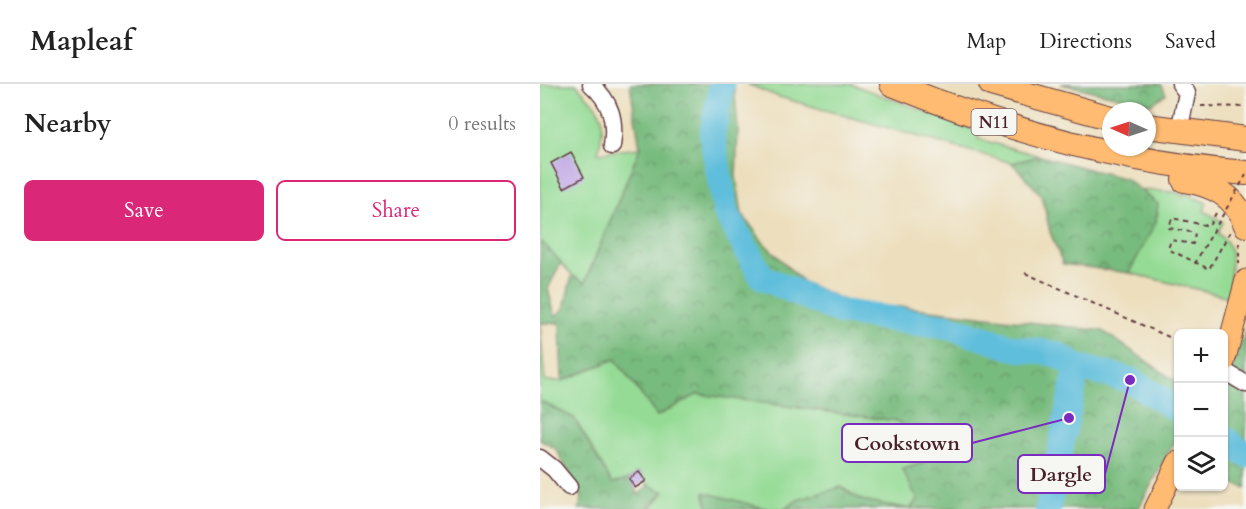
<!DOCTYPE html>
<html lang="en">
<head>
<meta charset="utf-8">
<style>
	:root { --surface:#fff; --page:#f2f2f2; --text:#222; --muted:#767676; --line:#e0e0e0; --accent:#db2777 }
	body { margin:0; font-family:Cardo,serif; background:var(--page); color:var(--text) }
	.controls { position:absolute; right:18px; bottom:18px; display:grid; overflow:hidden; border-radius:9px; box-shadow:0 2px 4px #0004 }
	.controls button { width:54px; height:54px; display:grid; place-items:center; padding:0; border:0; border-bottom:2px solid var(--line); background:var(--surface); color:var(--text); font:30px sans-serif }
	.compass { position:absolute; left:562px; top:18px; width:54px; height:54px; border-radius:50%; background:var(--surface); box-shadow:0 2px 4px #0004; rotate:273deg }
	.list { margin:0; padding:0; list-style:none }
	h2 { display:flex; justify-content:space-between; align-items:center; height:78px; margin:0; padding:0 24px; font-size:26px }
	h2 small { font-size:20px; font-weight:400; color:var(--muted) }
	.actions { display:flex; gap:12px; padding:18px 24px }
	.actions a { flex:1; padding:14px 0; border:2px solid var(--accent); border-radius:9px; text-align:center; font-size:21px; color:var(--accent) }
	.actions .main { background:var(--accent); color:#fff }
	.icon { flex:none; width:33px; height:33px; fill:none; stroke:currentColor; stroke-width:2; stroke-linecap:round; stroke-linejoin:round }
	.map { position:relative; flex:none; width:706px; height:425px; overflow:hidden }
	header { display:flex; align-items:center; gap:36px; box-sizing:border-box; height:84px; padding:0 30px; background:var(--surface); border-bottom:2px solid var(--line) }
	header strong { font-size:28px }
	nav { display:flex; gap:33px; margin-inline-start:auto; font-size:21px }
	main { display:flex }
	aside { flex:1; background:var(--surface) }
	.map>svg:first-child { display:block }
</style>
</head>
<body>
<header>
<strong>Mapleaf</strong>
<nav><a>Map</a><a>Directions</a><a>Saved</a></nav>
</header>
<main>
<aside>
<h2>Nearby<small>0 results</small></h2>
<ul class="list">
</ul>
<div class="actions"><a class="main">Save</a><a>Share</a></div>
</aside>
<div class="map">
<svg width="706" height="425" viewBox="0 0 706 425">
	<defs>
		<pattern id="forest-crowns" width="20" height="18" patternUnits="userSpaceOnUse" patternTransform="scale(1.5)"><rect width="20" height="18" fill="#78bb7e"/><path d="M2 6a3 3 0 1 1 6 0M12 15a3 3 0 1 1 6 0" fill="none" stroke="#649767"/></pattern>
	</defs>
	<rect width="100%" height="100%" fill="#f6f6f2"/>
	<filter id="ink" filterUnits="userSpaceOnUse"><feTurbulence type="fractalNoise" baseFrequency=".0167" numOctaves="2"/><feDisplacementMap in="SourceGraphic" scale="12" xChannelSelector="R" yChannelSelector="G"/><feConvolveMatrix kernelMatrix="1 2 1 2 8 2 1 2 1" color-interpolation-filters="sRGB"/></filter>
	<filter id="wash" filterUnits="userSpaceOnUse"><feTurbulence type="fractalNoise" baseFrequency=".008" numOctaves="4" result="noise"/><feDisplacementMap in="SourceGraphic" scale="24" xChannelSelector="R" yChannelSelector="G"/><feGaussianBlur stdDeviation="1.35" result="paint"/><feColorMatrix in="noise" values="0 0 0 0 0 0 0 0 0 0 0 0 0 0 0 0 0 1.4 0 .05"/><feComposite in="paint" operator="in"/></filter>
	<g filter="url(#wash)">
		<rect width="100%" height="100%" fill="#eddfbe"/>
		<g fill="#95db95" stroke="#707d60" stroke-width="1.5">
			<path d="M 0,0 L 36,0 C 62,29 68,29 58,69 L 100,64 L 44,200 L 32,191 L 0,156 Z"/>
			<polygon points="207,0 311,0 439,48 438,55 500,72 472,79 239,13"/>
			<polygon points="599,106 635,108 643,112 644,109 667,119 664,127 683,138 678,149 686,157 691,167 690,213 589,189 618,129 614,119"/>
			<path d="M 0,239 L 5,297 L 22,297 L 75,275 L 117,332 L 158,310 L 357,337 L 391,366 C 380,385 385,409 370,425 L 321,416 L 301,403 L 258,416 L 244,425 L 227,425 L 165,409 L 169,425 L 110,425 L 124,408 L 108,401 L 99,388 L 89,395 L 72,399 L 34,334 L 0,317 Z"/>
		</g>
		<g fill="url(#forest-crowns)" stroke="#616d54" stroke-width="1.5">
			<polygon points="90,0 194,0 198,46 196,92 202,130 223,158 263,198 317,222 365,223 563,247 638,299 638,351 598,425 244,425 258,416 301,403 321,416 370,425 378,416 362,385 383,379 390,366 357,337 158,310 117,332 75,275 22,297 20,239 0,239 0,156 21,178 8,205 15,232 24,225 32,191 45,199 100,64"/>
			<polygon points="521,0 621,0 626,10 611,20"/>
			<polygon points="500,72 586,95 618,120 616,138 589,189 523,180 510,148 502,112 472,79"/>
			<polygon points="706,246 706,404 684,396 684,307"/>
			<polygon points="0,317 34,334 72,399 89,395 99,411 108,401 124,408 106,425 39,425 42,414 16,365 0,356"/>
			<polygon points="164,408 227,425 169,425"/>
		</g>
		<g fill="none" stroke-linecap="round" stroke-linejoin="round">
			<g stroke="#5ebedc" stroke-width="26">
				<polyline points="182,0 172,51 186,129 222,193 300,228 409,243 474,264 516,270 537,283 590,296 638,326"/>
				<polyline points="684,354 706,371"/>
				<polyline points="508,425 537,283"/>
			</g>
		</g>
		<g id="blocks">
			<g fill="#bb9ee4">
				<polygon points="31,68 44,93 24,104 11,79"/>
				<polygon points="99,388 106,397 95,404 89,395"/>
			</g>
		</g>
	</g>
	<g filter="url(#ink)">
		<use href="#blocks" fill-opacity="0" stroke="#623c41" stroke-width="1.5"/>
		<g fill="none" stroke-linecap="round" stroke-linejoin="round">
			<defs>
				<g id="minor">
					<path d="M 51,0 C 71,18 76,36 72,62"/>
					<polyline points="639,47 647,9 640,0"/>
					<polyline points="684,287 706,300"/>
					<polyline points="0,374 14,385 29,403"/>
				</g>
				<g id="major">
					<polyline points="684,278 706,196"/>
					<polyline points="615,425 638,378"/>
				</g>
				<g id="highway">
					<path d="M 352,0 C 465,46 584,79 706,89"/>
					<polyline points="451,0 571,34"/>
					<polyline points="607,42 706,55"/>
					<path d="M 644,96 C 674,101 695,111 706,141"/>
				</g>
			</defs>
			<use href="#minor" stroke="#623c41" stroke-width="19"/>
			<use href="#major" stroke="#623c41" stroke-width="23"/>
			<use href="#highway" stroke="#623c41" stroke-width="26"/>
			<g stroke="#623c41" stroke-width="2" stroke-dasharray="4.5 4.5" stroke-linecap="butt">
				<polyline points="661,22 706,23"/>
				<polyline points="676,129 669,142 632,134 629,144 655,149 653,160 631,156 628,165 669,185 690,148"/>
				<polyline points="699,159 699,180"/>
				<polyline points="655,180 659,172"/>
				<polyline points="485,189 638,257"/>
			</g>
			<use href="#minor" stroke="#fff" stroke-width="16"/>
			<use href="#major" stroke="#ffbb71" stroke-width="21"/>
			<use href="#highway" stroke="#ffbb71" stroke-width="24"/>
			<polyline stroke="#623c41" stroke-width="2" stroke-dasharray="4.5 4.5" stroke-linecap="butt" points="659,172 706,91"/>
		</g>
	</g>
	<g text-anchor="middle" stroke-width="4.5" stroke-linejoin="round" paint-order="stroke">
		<rect fill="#f6f6f2" stroke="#7e6067" stroke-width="1.5" x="431.5" y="25" width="45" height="26" rx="4.5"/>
		<g font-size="16" font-weight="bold" fill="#4a1f2b">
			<text x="454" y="44">N11</text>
		</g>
	</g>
	<path fill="none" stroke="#7b2cbf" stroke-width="2" d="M529 334L432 359M590 296L565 390"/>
	<g fill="#7b2cbf" stroke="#f6f6f2" stroke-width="2">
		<circle cx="529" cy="334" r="6"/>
		<circle cx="590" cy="296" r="6"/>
	</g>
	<g fill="#f6f6f2" stroke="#7b2cbf" stroke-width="2">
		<rect x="302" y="340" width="130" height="38" rx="6"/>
		<rect x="478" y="371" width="87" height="38" rx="6"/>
	</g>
	<g font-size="20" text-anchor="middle" font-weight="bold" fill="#4a1f2b">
		<text x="367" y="366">Cookstown</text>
		<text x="521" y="397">Dargle</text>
	</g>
</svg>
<div class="controls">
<button>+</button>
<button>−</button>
<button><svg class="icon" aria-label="layers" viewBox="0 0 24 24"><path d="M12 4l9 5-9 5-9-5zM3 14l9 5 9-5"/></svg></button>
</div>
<svg class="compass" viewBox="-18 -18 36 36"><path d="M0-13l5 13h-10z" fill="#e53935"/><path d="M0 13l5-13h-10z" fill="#767676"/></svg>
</div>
</main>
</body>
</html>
